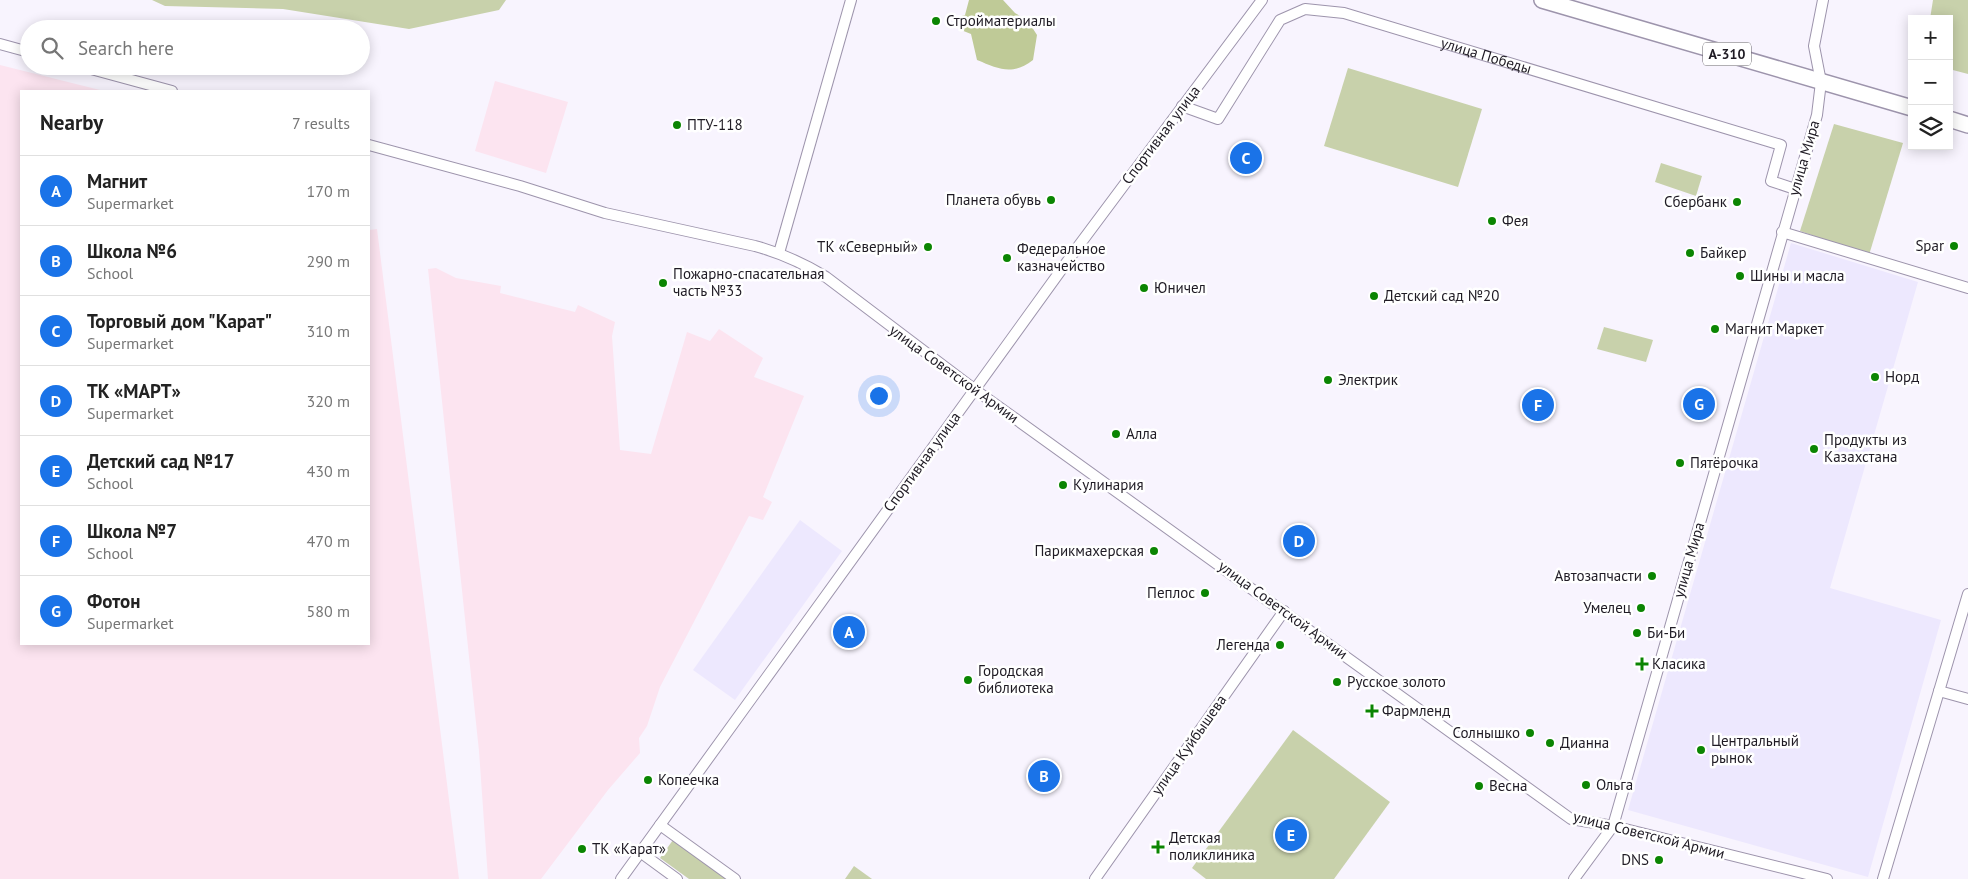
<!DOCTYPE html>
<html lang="en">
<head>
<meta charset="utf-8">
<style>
	:root { --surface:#fff; --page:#f2f2f2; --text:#222; --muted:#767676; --line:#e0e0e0; --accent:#1a73e8 }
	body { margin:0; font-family:"PT Sans",sans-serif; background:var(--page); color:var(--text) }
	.controls { position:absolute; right:15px; top:15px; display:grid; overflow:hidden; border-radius:0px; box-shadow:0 2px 12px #0003 }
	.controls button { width:45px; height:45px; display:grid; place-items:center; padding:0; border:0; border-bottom:1px solid var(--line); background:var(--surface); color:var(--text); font:25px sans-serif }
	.you { position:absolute; left:878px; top:395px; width:18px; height:18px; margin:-12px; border:4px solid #fff; border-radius:50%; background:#1a73e8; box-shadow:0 0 0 8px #1a73e833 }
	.badge { display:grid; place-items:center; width:32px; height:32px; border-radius:50%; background:var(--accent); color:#fff; font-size:16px; font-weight:700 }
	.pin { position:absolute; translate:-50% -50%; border:2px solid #fff; box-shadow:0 1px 5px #0006 }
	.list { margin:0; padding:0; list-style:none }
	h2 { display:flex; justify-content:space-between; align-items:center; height:65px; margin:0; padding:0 20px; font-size:21px }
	h2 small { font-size:16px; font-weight:400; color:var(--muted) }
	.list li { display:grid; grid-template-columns:32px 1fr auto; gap:15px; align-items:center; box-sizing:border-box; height:70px; padding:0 20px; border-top:1px solid var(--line) }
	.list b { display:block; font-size:19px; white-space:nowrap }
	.list p { margin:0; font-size:16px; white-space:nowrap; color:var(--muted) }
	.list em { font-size:16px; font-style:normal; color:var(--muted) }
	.icon { flex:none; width:28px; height:28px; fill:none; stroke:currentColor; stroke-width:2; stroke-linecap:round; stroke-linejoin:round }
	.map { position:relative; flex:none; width:1968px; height:879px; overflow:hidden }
	.search { position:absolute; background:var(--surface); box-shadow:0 2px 12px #0003; left:20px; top:20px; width:350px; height:55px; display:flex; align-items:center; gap:12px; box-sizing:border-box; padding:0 18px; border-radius:28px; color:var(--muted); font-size:19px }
	.panel { position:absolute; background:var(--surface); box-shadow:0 2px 12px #0003; left:20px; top:90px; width:350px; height:555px; border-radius:0px }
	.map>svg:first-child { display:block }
</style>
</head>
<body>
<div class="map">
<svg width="1968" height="879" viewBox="0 0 1968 879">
	<rect width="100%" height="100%" fill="#f8f4fe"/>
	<g fill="#ede8fe">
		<polygon points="1791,243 1918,282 1830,588 1941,620 1868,877 1628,810"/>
		<polygon points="800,520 842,551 735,700 693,670"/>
	</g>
	<g fill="#fce4f0">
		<polygon points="0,65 104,91 21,91 21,644 369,644 369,230 377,229 459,879 0,879"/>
		<polygon points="495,81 568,102 546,173 475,151"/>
		<polygon points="436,268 456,278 501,286 500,293 575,312 578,305 615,322 612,336 620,450 651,454 687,332 710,341 719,329 763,358 754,377 804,396 763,497 772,502 763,520 749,516 660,687 647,726 639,738 640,753 608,790 541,879 488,879 479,751 428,269"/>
	</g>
	<g fill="#c8d1ab">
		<polygon points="152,0 506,0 499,10 409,29 283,9 165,6"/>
		<polygon points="1933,0 1968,0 1968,74 1949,69 1949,19 1930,19"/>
		<polygon points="1348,68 1482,109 1458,187 1324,146"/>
		<polygon points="1834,124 1903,143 1869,255 1800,231"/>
		<polygon points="1661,163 1702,176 1696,196 1655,182"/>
		<polygon points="1604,327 1653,340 1646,362 1597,349"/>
		<polygon points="1293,730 1390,802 1334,879 1206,879 1192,868"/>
		<polygon points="673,840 727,879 689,879 660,858"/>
		<polygon points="854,866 872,879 845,879"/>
	</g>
	<path fill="#bfca97" d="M 969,0 L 1003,0 L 1015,13 L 1028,21 L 1037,35 L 1033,60 C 1012,76 999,69 977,60 L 971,34 L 961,30 L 955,18 L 965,15 Z"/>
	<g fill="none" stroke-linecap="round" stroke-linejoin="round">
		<defs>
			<g id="minor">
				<polyline points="0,44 29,52"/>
				<polyline points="80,66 172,91"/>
				<path id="s1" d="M 1182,106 L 1218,119 L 1280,20 L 1305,9 L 1344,13 L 1781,145 L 1771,181 L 1795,189"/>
				<path d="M 369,145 L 520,186 L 605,213 L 755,246 C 781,253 803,263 826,277 L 974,389 L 1571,819 L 1613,826 L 1827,879"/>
				<polyline points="1782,232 1968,288"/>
				<polyline points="779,253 851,0"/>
				<polyline points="1939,691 1968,699"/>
				<polyline points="660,825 735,879"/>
				<polyline points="640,852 677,879"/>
				<polyline points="621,879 1077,248 1262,0"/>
				<polyline points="1095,879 1284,611"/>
				<polyline points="1574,879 1613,826 1817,115 1821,82 1814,46 1823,0"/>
				<polyline points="1883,879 1968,594"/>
			</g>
			<g id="highway">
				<polyline points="1542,0 1912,108"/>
				<polyline points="1949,119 1968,125"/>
			</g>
		</defs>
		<use href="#minor" stroke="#9d94ac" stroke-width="12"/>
		<use href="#highway" stroke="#9d94ac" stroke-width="18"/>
		<use href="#minor" stroke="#fff" stroke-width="10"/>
		<use href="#highway" stroke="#fff" stroke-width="15"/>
	</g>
	<g fill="#0b8502" stroke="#fff" stroke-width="2">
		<circle cx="936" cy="21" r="5"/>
		<circle cx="677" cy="125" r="5"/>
		<circle cx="1051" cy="200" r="5"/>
		<circle cx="1737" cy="202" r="5"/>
		<circle cx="1492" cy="221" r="5"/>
		<circle cx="1954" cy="246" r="5"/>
		<circle cx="928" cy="247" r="5"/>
		<circle cx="1690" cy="253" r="5"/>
		<circle cx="1007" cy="258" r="5"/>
		<circle cx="1740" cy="276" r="5"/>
		<circle cx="663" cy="283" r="5"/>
		<circle cx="1144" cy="288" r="5"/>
		<circle cx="1374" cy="296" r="5"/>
		<circle cx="1715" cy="329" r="5"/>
		<circle cx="1875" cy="377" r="5"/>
		<circle cx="1328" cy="380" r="5"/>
		<circle cx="1116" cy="434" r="5"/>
		<circle cx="1814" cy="449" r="5"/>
		<circle cx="1680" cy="463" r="5"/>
		<circle cx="1063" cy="485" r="5"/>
		<circle cx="1154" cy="551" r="5"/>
		<circle cx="1652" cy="576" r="5"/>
		<circle cx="1205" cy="593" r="5"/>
		<circle cx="1641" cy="608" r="5"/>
		<circle cx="1637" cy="633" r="5"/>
		<circle cx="1280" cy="645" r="5"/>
		<path d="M1639.5 656.5h5v5h5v5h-5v5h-5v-5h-5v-5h5z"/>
		<circle cx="968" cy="680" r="5"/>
		<circle cx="1337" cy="682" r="5"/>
		<path d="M1369.5 703.5h5v5h5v5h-5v5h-5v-5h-5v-5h5z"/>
		<circle cx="1530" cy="733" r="5"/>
		<circle cx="1550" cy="743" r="5"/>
		<circle cx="1701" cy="750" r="5"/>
		<circle cx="648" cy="780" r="5"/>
		<circle cx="1586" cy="785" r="5"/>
		<circle cx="1479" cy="786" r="5"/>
		<path d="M1155.5 839.5h5v5h5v5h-5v5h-5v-5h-5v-5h5z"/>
		<circle cx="582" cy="849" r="5"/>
		<circle cx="1659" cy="860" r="5"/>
	</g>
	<g text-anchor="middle" stroke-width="5" stroke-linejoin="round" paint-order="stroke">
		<rect fill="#fff" stroke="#625f66" stroke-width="1" x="1703" y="42.5" width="48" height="23" rx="4"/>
		<g font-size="14" font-weight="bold" fill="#1f1b24">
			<text x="1727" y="59">А-310</text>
		</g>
		<g font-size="15" fill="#1f1b24" stroke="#fff" text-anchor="start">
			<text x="946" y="26">Стройматериалы</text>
			<text x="687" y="130">ПТУ-118</text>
			<text x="1041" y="205" text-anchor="end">Планета обувь</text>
			<text x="1727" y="207" text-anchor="end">Сбербанк</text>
			<text x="1502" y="226">Фея</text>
			<text x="1944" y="251" text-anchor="end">Spar</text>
			<text x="918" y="252" text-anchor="end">ТК «Северный»</text>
			<text x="1017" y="254">Федеральное<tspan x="1017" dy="17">казначейство</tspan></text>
			<text x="1700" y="258">Байкер</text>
			<text x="673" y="279">Пожарно-спасательная<tspan x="673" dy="17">часть №33</tspan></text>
			<text x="1750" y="281">Шины и масла</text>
			<text x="1154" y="293">Юничел</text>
			<text x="1384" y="301">Детский сад №20</text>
			<text x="1725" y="334">Магнит Маркет</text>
			<text x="1885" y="382">Норд</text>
			<text x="1338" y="385">Электрик</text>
			<text x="1126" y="439">Алла</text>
			<text x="1824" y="445">Продукты из<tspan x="1824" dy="17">Казахстана</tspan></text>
			<text x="1690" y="468">Пятёрочка</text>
			<text x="1073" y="490">Кулинария</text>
			<text x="1144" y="556" text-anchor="end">Парикмахерская</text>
			<text x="1642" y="581" text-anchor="end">Автозапчасти</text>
			<text x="1195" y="598" text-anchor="end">Пеплос</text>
			<text x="1631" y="613" text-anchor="end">Умелец</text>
			<text x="1647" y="638">Би-Би</text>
			<text x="1270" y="650" text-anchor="end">Легенда</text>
			<text x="1652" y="669">Класика</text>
			<text x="978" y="676">Городская<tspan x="978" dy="17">библиотека</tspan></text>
			<text x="1347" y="687">Русское золото</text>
			<text x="1382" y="716">Фармленд</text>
			<text x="1520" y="738" text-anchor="end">Солнышко</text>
			<text x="1711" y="746">Центральный<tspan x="1711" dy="17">рынок</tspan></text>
			<text x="1560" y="748">Дианна</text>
			<text x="658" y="785">Копеечка</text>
			<text x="1596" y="790">Ольга</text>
			<text x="1489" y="791">Весна</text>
			<text x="1169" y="843">Детская<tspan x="1169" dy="17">поликлиника</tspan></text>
			<text x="592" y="854">ТК «Карат»</text>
			<text x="1649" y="865" text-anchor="end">DNS</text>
		</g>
		<g font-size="15" fill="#1f1b24" stroke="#fff">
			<text dy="5" stroke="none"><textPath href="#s1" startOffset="370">улица Победы</textPath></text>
			<text transform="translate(1161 135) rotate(-53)" y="5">Спортивная улица</text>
			<text transform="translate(1804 158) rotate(-74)" y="5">улица Мира</text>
			<text transform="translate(954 374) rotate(36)" y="5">улица Советской Армии</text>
			<text transform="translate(922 462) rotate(-54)" y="5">Спортивная улица</text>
			<text transform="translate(1689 560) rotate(-74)" y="5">улица Мира</text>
			<text transform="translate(1283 610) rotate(36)" y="5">улица Советской Армии</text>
			<text transform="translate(1189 745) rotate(-55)" y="5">улица Куйбышева</text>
			<text transform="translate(1649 835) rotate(14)" y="5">улица Советской Армии</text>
		</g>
	</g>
</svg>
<div class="controls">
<button>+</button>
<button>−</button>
<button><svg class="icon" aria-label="layers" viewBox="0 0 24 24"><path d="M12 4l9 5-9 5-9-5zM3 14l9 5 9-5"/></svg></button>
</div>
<div class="you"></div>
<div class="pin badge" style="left:849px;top:632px">A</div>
<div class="pin badge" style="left:1044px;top:776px">B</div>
<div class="pin badge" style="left:1246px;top:158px">C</div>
<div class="pin badge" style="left:1299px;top:541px">D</div>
<div class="pin badge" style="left:1291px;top:835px">E</div>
<div class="pin badge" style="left:1538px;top:405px">F</div>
<div class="pin badge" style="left:1699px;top:404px">G</div>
<div class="search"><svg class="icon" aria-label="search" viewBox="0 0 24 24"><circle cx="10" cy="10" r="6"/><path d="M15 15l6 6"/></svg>Search here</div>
<section class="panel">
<h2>Nearby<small>7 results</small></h2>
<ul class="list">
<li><span class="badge">A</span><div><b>Магнит</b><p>Supermarket</p></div><em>170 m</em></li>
<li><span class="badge">B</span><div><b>Школа №6</b><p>School</p></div><em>290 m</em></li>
<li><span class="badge">C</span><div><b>Торговый дом &quot;Карат&quot;</b><p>Supermarket</p></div><em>310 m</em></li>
<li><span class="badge">D</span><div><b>ТК «МАРТ»</b><p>Supermarket</p></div><em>320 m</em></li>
<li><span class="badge">E</span><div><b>Детский сад №17</b><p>School</p></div><em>430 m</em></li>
<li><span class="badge">F</span><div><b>Школа №7</b><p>School</p></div><em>470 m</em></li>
<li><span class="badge">G</span><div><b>Фотон</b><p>Supermarket</p></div><em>580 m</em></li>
</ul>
</section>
</div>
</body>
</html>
